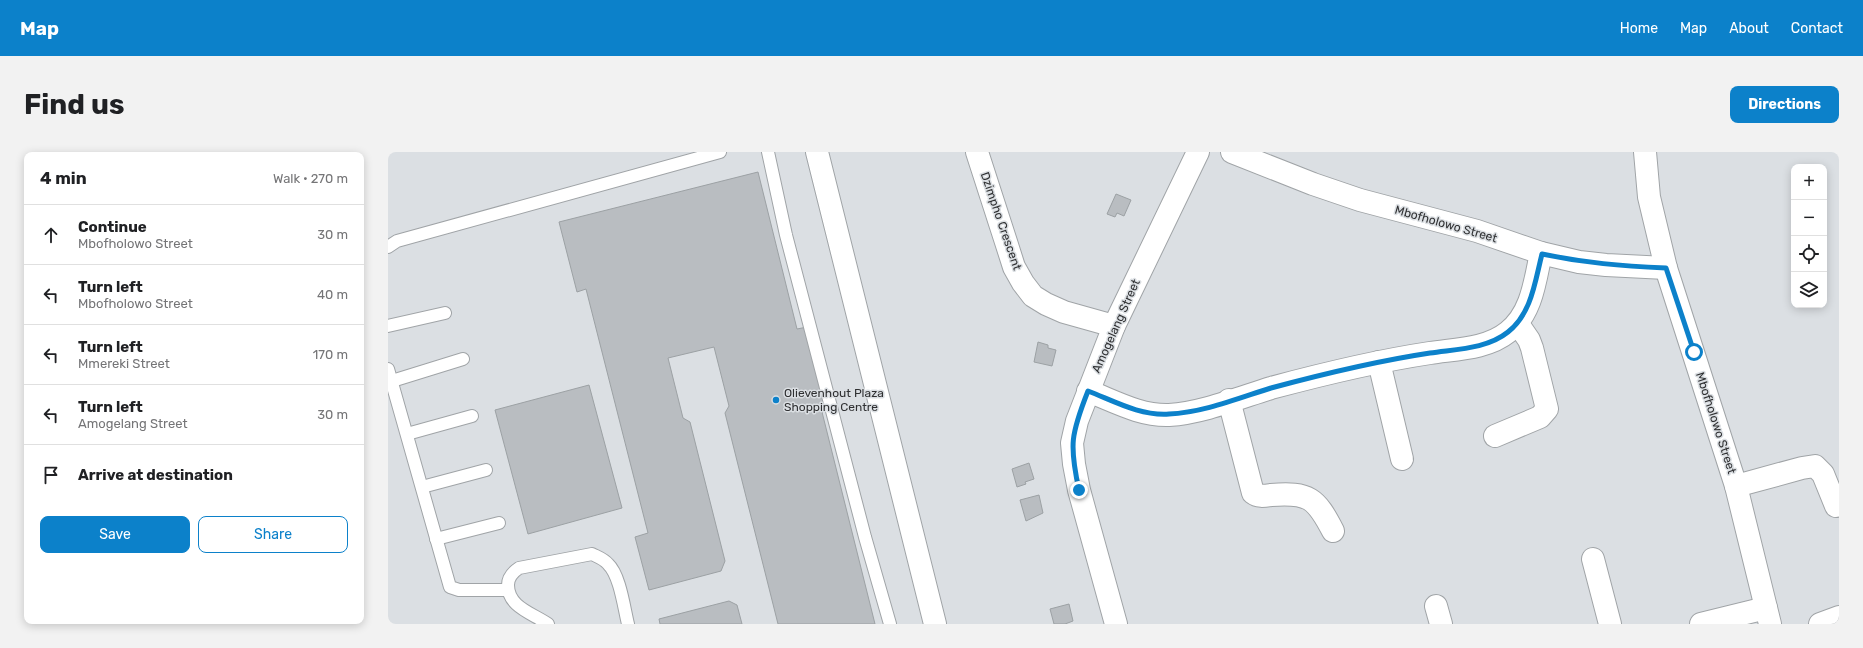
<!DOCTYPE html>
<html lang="en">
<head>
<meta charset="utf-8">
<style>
	:root { --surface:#fff; --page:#f2f2f2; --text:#202124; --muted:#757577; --line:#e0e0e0; --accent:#0c81ca }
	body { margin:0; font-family:Rubik,sans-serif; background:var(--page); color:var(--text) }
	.controls { position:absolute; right:12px; top:12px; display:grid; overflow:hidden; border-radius:8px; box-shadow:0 2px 10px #0003 }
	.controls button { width:36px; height:36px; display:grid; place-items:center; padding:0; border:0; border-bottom:1px solid var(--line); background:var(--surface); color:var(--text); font:20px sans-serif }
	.stop { position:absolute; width:12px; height:12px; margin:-9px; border:3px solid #0c81ca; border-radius:50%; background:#fff }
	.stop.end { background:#0c81ca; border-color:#fff; box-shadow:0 1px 4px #0008 }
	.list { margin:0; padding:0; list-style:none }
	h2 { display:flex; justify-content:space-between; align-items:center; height:52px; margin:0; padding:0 16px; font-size:17px }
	h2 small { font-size:13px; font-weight:400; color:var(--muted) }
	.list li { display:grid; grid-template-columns:26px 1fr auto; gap:12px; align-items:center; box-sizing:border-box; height:60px; padding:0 16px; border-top:1px solid var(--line) }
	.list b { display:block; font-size:15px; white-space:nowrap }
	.list p { margin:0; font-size:13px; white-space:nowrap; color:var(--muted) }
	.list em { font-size:13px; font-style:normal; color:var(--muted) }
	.actions { display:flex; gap:8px; padding:12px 16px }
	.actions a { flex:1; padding:9px 0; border:1px solid var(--accent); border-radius:8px; text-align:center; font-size:14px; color:var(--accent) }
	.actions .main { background:var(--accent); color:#fff }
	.icon { flex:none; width:22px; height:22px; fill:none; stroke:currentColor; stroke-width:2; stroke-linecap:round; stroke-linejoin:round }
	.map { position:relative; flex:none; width:1451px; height:472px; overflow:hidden; border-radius:8px }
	header { display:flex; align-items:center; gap:24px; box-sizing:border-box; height:56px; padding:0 20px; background:var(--accent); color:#fff }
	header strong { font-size:19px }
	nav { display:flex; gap:22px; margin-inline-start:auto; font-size:14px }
	.intro { display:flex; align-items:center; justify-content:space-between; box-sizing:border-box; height:96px; padding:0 24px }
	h1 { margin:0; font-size:28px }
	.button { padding:10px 18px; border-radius:8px; background:var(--accent); color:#fff; font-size:14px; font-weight:700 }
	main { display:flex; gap:24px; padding:0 24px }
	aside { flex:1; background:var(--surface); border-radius:8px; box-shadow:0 2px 10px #0003 }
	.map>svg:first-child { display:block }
</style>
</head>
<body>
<header>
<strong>Map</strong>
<nav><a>Home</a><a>Map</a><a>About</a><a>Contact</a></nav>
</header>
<div class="intro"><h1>Find us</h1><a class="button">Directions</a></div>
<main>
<aside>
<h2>4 min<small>Walk · 270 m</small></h2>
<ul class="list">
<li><svg class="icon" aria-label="ahead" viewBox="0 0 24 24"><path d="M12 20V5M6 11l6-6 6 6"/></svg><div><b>Continue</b><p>Mbofholowo Street</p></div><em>30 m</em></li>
<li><svg class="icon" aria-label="left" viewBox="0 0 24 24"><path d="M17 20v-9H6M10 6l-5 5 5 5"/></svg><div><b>Turn left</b><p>Mbofholowo Street</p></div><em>40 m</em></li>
<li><svg class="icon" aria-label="left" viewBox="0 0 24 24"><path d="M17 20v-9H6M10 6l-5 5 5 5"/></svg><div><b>Turn left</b><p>Mmereki Street</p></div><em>170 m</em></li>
<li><svg class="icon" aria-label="left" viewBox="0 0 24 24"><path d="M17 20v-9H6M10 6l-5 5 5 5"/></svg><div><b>Turn left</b><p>Amogelang Street</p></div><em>30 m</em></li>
<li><svg class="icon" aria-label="arrive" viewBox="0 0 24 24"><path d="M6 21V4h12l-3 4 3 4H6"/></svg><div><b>Arrive at destination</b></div></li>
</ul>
<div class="actions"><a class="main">Save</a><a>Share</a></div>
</aside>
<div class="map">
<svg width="1451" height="472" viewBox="0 0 1451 472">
	<rect width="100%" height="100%" fill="#dbdfe3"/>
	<g fill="#b9bdc1" stroke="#9ca1a4">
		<polygon points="370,20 409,177 419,175 440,258 434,260 487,472 390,472 337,261 341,254 326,195 280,206 295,266 302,270 337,409 333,419 261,438 247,385 260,381 198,137 189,140 171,70"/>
		<polygon points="728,42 743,48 736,64 729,61 727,65 719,62"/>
		<polygon points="650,190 660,193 660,196 668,198 664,214 646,210"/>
		<polygon points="201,233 234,356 140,382 107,258"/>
		<polygon points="641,311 646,327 637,330 638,332 629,335 624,317"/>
		<polygon points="651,343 655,361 638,369 632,348"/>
		<polygon points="341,449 349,453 354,472 272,472 271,467"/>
		<polygon points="681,452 685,469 677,472 666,472 662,457"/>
	</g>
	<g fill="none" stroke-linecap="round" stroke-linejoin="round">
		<defs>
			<g id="lane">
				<polyline points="380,0 398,83 477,385 502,472"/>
				<polyline points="0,95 9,89 332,0"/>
				<polyline points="0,174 57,161"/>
				<polyline points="0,217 62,435 71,438 120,438"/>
				<polyline points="4,229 75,207"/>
				<polyline points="19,282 84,264"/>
				<polyline points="34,335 98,318"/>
				<polyline points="48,387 111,371"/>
				<path d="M 160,472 C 144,461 120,455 120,433 C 120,425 125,420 131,416 L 204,402 C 210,405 216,407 220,412 C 232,423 236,456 240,472"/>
			</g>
			<g id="street">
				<polyline points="589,0 619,93 626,115 635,131 645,144 658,152 676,160 726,174"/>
				<polyline points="844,0 925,32 972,48 1089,79 1153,101 1191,110 1218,113 1278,116"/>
				<polyline points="1257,0 1261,45 1278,116 1348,334 1382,472"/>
				<polyline points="991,210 1014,307"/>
				<path d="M 700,239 C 726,249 752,264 781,263 C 814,261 851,246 883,236 C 935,222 989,209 1042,201 C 1068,197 1099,197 1120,180 C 1144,161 1147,129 1153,101"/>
				<path d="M 841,248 L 865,341 C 870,345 876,344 883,343 C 921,340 928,346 945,379"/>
				<polyline points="1107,284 1152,265 1159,257 1144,196 1141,188 1130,172"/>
				<polyline points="1348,334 1414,316 1427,314 1435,322 1448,354"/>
				<polyline points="1205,407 1222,472"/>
				<polyline points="1048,454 1053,472"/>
				<polyline points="728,472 691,338 686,312 684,291 689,269 726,174 810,0"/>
				<polyline points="1313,472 1378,456"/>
				<polyline points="1432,472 1451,465"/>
			</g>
			<polyline id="secondary" points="429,0 547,472"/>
		</defs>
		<use href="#lane" stroke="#a0a4a7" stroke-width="14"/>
		<use href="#street" stroke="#a0a4a7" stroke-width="24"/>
		<use href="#secondary" stroke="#a0a4a7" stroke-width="24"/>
		<use href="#lane" stroke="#fff" stroke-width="12"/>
		<use href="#street" stroke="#fff" stroke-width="22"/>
		<use href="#secondary" stroke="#fff" stroke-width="22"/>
	</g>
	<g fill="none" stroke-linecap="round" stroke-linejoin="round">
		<path stroke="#0c81ca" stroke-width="5" d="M 691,338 C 681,293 683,282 700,239 C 726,249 752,264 781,262 C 814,261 851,246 883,236 C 935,222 989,209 1042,201 C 1068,197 1099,197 1120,180 C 1144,161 1147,129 1154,102 C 1197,111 1233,114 1278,116 L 1306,200"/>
	</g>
	<circle fill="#0c81ca" stroke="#dbdfe3" stroke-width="1.5" cx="388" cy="248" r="4"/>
	<g text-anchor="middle" stroke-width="3" stroke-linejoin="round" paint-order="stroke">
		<g font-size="12" fill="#2f3032" stroke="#dbdfe3">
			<text transform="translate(613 69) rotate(71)" y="4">Dzimpho Crescent</text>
			<text transform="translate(1058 72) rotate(16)" y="4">Mbofholowo Street</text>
			<text transform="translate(728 174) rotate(-66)" y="4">Amogelang Street</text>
			<text transform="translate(1328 271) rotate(72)" y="4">Mbofholowo Street</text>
		</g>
		<g font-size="12" fill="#2f3032" stroke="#dbdfe3" text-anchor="start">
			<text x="396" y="245">Olievenhout Plaza<tspan x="396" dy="14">Shopping Centre</tspan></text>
		</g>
	</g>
</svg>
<div class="controls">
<button>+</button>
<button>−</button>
<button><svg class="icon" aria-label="locate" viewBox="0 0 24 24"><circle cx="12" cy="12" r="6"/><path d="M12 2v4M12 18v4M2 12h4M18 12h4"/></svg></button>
<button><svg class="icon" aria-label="layers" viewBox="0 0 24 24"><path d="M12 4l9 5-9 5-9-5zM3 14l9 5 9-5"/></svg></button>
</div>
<div class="stop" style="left:1306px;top:200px"></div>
<div class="stop end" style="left:691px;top:338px"></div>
</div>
</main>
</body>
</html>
